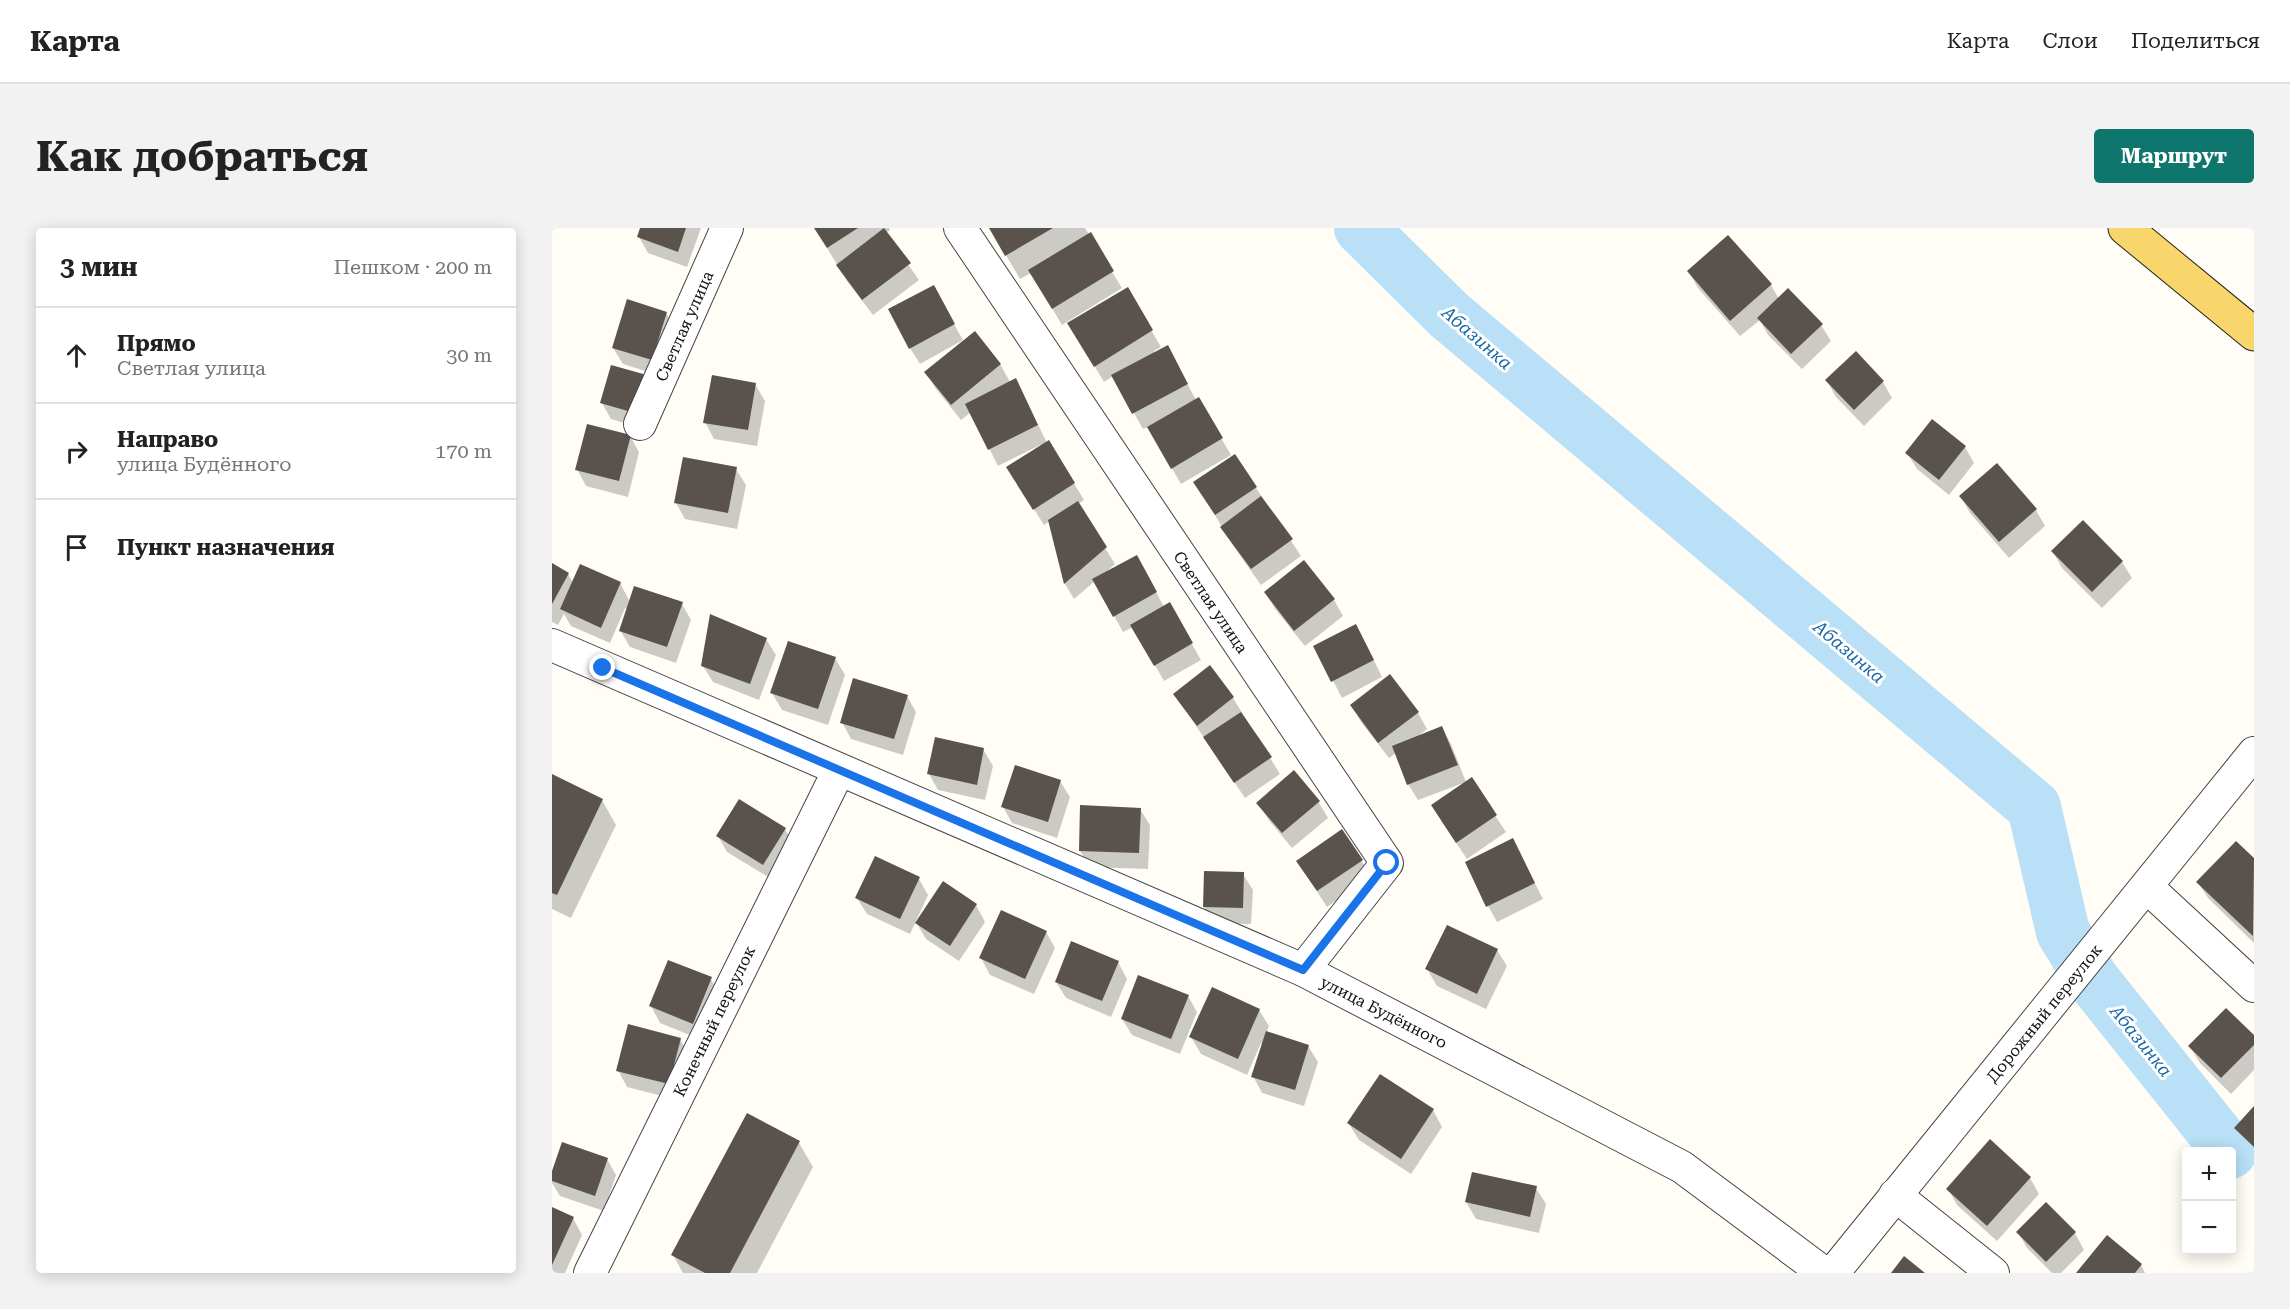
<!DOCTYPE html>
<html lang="ru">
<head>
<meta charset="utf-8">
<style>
	:root { --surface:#fff; --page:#f2f2f2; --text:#222; --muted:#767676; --line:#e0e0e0; --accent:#0f766e }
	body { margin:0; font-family:"Roboto Serif",serif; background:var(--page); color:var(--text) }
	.controls { position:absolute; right:18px; bottom:18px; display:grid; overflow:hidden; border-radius:6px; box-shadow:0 3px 15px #0003 }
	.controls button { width:54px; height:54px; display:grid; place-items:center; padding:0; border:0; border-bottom:2px solid var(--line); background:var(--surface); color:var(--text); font:30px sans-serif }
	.stop { position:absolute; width:18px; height:18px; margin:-14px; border:4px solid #1a73e8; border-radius:50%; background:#fff }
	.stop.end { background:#1a73e8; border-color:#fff; box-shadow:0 2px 6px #0008 }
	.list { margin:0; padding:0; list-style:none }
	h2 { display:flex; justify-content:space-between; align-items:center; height:78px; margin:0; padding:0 24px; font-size:26px }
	h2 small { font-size:20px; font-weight:400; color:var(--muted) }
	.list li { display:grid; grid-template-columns:39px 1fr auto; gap:18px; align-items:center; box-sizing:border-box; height:96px; padding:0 24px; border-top:2px solid var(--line) }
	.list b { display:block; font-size:22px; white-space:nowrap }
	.list p { margin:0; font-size:20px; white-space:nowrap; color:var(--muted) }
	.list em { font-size:20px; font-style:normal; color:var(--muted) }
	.icon { flex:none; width:33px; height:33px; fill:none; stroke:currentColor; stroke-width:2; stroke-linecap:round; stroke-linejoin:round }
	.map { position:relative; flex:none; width:1702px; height:1045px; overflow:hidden; border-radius:6px }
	header { display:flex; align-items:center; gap:36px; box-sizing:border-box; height:84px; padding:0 30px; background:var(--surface); border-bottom:2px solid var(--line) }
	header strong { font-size:28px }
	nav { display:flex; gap:33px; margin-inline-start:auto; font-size:21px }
	.intro { display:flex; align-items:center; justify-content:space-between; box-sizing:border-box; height:144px; padding:0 36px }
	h1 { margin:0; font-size:42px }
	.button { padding:15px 27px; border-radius:6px; background:var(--accent); color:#fff; font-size:21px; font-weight:700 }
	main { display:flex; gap:36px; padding:0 36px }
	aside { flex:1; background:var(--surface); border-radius:6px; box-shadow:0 3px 15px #0003 }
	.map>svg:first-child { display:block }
</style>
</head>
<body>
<header>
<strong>Карта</strong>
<nav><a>Карта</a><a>Слои</a><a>Поделиться</a></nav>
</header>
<div class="intro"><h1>Как добраться</h1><a class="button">Маршрут</a></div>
<main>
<aside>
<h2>3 мин<small>Пешком · 200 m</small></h2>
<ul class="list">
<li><svg class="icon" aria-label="ahead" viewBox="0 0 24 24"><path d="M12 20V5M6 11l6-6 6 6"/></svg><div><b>Прямо</b><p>Светлая улица</p></div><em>30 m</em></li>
<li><svg class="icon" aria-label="right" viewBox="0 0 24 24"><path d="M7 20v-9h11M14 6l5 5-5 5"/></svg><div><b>Направо</b><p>улица Будённого</p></div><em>170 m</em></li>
<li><svg class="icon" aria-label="arrive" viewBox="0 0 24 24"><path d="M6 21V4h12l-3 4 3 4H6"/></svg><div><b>Пункт назначения</b></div></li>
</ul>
</aside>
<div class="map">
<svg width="1702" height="1045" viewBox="0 0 1702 1045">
	<rect width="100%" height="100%" fill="#fffdf5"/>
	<g fill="#0003">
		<polygon points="90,0 149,0 135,39 96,25 87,9"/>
		<polygon points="263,0 337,0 338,2 334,5 367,52 321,87 295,53"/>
		<polygon points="438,0 533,0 570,60 510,97 479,45 468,51"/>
		<polygon points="1176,9 1219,57 1227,71 1269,97 1279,113 1250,141 1216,107 1208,92 1188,108 1146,60 1137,44"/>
		<polygon points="575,61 609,119 602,123 603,126 624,135 644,172 646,171 679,227 629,256 596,199 591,201 561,148 552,154 527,112"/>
		<polygon points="390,75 411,112 368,136 358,120"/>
		<polygon points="114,85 123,101 109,148 71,136 61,120"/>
		<polygon points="1304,125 1331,154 1340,170 1312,198 1284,169 1275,153"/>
		<polygon points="448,136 458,154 472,168 495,215 497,214 532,272 526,276 563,336 555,343 594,345 612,379 617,376 649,432 612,453 581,399 571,404 543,353 522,371 513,356 498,293 492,297 466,256 489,219 488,217 446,238 419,184 409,192 384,161 374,145"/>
		<polygon points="101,150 99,203 59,191 50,175"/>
		<polygon points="203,156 213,173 205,218 162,211 153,194"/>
		<polygon points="78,208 87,224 76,269 34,258 25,241"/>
		<polygon points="1413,219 1422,235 1397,267 1365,241 1355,225"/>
		<polygon points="683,228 749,328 709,357 680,316 653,270"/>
		<polygon points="1445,237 1484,282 1493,298 1457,330 1418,285 1409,269"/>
		<polygon points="184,241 194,257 185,301 133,291 124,275"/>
		<polygon points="1531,294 1570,334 1580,350 1550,380 1510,340 1501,324"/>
		<polygon points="0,337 16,346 21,355 68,355 78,374 130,376 139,392 124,435 78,419 68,402 76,381 73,380 58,415 19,398 12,386 6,397 0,394"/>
		<polygon points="714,365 782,372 791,388 753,418 723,381"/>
		<polygon points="214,411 224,427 207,472 161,454 151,438"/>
		<polygon points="813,414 830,449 790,470 763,418"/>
		<polygon points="283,430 293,447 276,497 230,482 220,465"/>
		<polygon points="658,439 681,470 728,546 693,570 623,467"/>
		<polygon points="355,468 364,484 351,527 299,511 290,494"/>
		<polygon points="800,477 866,485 875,501 866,508 890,499 899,516 914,554 866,572 856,556 844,525 837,530 809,494"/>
		<polygon points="431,521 441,538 433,572 386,562 377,546"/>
		<polygon points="0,548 50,572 64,597 19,690 0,681"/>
		<polygon points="919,551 954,604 915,631 890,594"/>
		<polygon points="508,553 518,569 505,610 460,595 451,579"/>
		<polygon points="766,573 776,590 740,620 716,591 706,575"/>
		<polygon points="588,581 598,597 596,641 537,639 528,623"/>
		<polygon points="233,601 242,618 221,652 175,624 166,608"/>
		<polygon points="961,612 991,671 945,694 936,678"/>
		<polygon points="1684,615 1702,632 1702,715 1656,670 1646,654"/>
		<polygon points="809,632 819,648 775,679 746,634"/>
		<polygon points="691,646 701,662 699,696 662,695 652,679"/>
		<polygon points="367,651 376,667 358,706 315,686 305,670"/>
		<polygon points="424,677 433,694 407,733 374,711 364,694"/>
		<polygon points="494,704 503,720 482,766 438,747 429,730"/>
		<polygon points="945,722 955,738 934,781 885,758 875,741"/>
		<polygon points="566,734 575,751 559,789 514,770 504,754"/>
		<polygon points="158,750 168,767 150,812 108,795 99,778"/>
		<polygon points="636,768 645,784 628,826 580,807 570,791"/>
		<polygon points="707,782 717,798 714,805 756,818 766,834 752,878 710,865 701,848 711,815 709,815 695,847 649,826 639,809"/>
		<polygon points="1702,809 1702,842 1679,866 1648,835 1638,819"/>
		<polygon points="128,811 137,827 126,872 75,859 66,842"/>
		<polygon points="1702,880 1702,925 1693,916 1684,900"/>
		<polygon points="881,882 890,899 859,946 807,912 797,896"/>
		<polygon points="195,887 247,915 261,939 205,1045 131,1045 121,1027"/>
		<polygon points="55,931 64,947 52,983 8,968 0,955 0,948"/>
		<polygon points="1478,950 1487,966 1445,1013 1405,977 1396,961"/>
		<polygon points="984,960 994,976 987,1005 924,991 914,974"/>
		<polygon points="1494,976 1523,1005 1532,1022 1509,1045 1500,1045 1475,1020 1466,1004"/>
		<polygon points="0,981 21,990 30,1007 13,1045 0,1045"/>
		<polygon points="1589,1037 1593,1045 1526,1045"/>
	</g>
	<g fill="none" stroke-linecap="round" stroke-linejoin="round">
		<polyline stroke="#b9e0f7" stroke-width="54" points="809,0 897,87 1482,579 1511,704 1540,751 1678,924"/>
	</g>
	<g fill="#5a524d">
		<polygon points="88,0 134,0 126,24 85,9"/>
		<polygon points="262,0 306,0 275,20"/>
		<polygon points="332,0 359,35 310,72 284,37"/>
		<polygon points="437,0 501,0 453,28"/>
		<polygon points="539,4 562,43 500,81 476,42"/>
		<polygon points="1176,7 1220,56 1178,93 1135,43"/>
		<polygon points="382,57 403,96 357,121 336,81"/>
		<polygon points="576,59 601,102 542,139 515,95"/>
		<polygon points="1236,60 1271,96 1239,126 1205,90"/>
		<polygon points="75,71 115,84 100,132 60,120"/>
		<polygon points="423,103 449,136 399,177 372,144"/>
		<polygon points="616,117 636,156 580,186 559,147"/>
		<polygon points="1304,123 1332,153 1302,182 1273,152"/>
		<polygon points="59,137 102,149 90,187 48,175"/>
		<polygon points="160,147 204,155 196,202 151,195"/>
		<polygon points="464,150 486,197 436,222 413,176"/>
		<polygon points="647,169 671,210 619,241 595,199"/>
		<polygon points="1380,191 1414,218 1387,252 1353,225"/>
		<polygon points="35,196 79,207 67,253 23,242"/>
		<polygon points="497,212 523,255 481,282 454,239"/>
		<polygon points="683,226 705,259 663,287 641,254"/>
		<polygon points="131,229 185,239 176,285 122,275"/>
		<polygon points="1445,235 1485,281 1447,314 1407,268"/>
		<polygon points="709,268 741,311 699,341 668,299"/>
		<polygon points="526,273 555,319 512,356 496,292"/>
		<polygon points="1531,292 1571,333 1540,364 1499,323"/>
		<polygon points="585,327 605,364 561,389 540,351"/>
		<polygon points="752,332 783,371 742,403 712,364"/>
		<polygon points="0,335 17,345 0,376"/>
		<polygon points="28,336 69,354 49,400 8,381"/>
		<polygon points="82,358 131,374 115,419 67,403"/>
		<polygon points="618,374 641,415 602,438 578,397"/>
		<polygon points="158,386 215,410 198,456 149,438"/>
		<polygon points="804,396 822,432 779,454 761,418"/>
		<polygon points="236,413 284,429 266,481 218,465"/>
		<polygon points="658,437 682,469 645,498 621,466"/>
		<polygon points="838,446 867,484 826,515 798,477"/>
		<polygon points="301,450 356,467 342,511 288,495"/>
		<polygon points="689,484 720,529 682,555 651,509"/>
		<polygon points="890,498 906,537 855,557 840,518"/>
		<polygon points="383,509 432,520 425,557 375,546"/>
		<polygon points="463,537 509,552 496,594 449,579"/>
		<polygon points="742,542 768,573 730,605 704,575"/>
		<polygon points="0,546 51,571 5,667 0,665"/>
		<polygon points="920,549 945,587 904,615 879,577"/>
		<polygon points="187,571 234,600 211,637 164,608"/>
		<polygon points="528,577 589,580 587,625 527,623"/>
		<polygon points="790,601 811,632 765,663 744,633"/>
		<polygon points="961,610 983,655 934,679 913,634"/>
		<polygon points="1684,613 1702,630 1701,708 1644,654"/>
		<polygon points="323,628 368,649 348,691 303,670"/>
		<polygon points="652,643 692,644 691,680 651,679"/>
		<polygon points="391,653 425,676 398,718 363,695"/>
		<polygon points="449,682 495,703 473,751 427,730"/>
		<polygon points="895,697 946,721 925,766 873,741"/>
		<polygon points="519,713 567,733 550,773 503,754"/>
		<polygon points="116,732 160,749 141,796 97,778"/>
		<polygon points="586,747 637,767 619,811 569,791"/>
		<polygon points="660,759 708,781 686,831 637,809"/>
		<polygon points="1674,780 1702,807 1702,817 1669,850 1636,818"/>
		<polygon points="76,796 129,810 117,856 64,843"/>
		<polygon points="714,803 757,817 743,862 699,849"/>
		<polygon points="828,846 882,881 849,931 795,895"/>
		<polygon points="1702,878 1702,919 1682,900"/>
		<polygon points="195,885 248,913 178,1045 153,1045 119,1027"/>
		<polygon points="1438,911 1479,949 1435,998 1394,961"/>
		<polygon points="10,914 56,930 43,968 0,953 0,943"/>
		<polygon points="920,944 985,958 978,989 913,974"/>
		<polygon points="1494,974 1524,1004 1494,1034 1464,1004"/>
		<polygon points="0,979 22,989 0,1037"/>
		<polygon points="1555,1007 1590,1036 1583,1045 1524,1045"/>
		<polygon points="1352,1028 1373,1045 1339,1045"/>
	</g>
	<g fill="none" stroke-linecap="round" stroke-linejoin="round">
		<defs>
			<g id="minor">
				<polyline points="408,0 835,635 751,742"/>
				<polyline points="88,196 175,0"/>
				<polyline points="0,417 751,742 1130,939 1272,1045"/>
				<polyline points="1595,659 1702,758"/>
				<polyline points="1343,967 1441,1045"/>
				<polyline points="38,1045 287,542"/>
				<polyline points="1281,1045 1702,525"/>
			</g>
			<polyline id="major" points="1573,0 1702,106"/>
		</defs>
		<use href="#minor" stroke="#444" stroke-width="34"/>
		<use href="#major" stroke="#222" stroke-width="35"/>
		<use href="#minor" stroke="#fff" stroke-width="32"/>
		<use href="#major" stroke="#f9d66b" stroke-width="33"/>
	</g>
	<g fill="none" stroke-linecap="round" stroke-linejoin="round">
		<polyline stroke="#1a73e8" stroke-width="8" points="51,440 751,742 835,635"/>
	</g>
	<g text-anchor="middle" stroke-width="6" stroke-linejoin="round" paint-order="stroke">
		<g font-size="16" fill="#111" stroke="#fff">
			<text transform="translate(132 98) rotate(-66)" y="6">Светлая улица</text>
			<text transform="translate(659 374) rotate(56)" y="6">Светлая улица</text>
			<text transform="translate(832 784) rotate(27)" y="6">улица Будённого</text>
			<text transform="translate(1492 785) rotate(-51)" y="6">Дорожный переулок</text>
			<text transform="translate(162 793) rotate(-64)" y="6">Конечный переулок</text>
		</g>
		<g font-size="18" font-style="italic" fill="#1768a6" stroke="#fff">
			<text transform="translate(925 110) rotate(41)" y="6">Абазинка</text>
			<text transform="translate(1297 424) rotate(40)" y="6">Абазинка</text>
			<text transform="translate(1589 813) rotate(51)" y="6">Абазинка</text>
		</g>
	</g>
</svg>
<div class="controls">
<button>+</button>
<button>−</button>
</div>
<div class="stop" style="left:835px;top:635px"></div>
<div class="stop end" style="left:51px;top:440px"></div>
</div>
</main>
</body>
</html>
